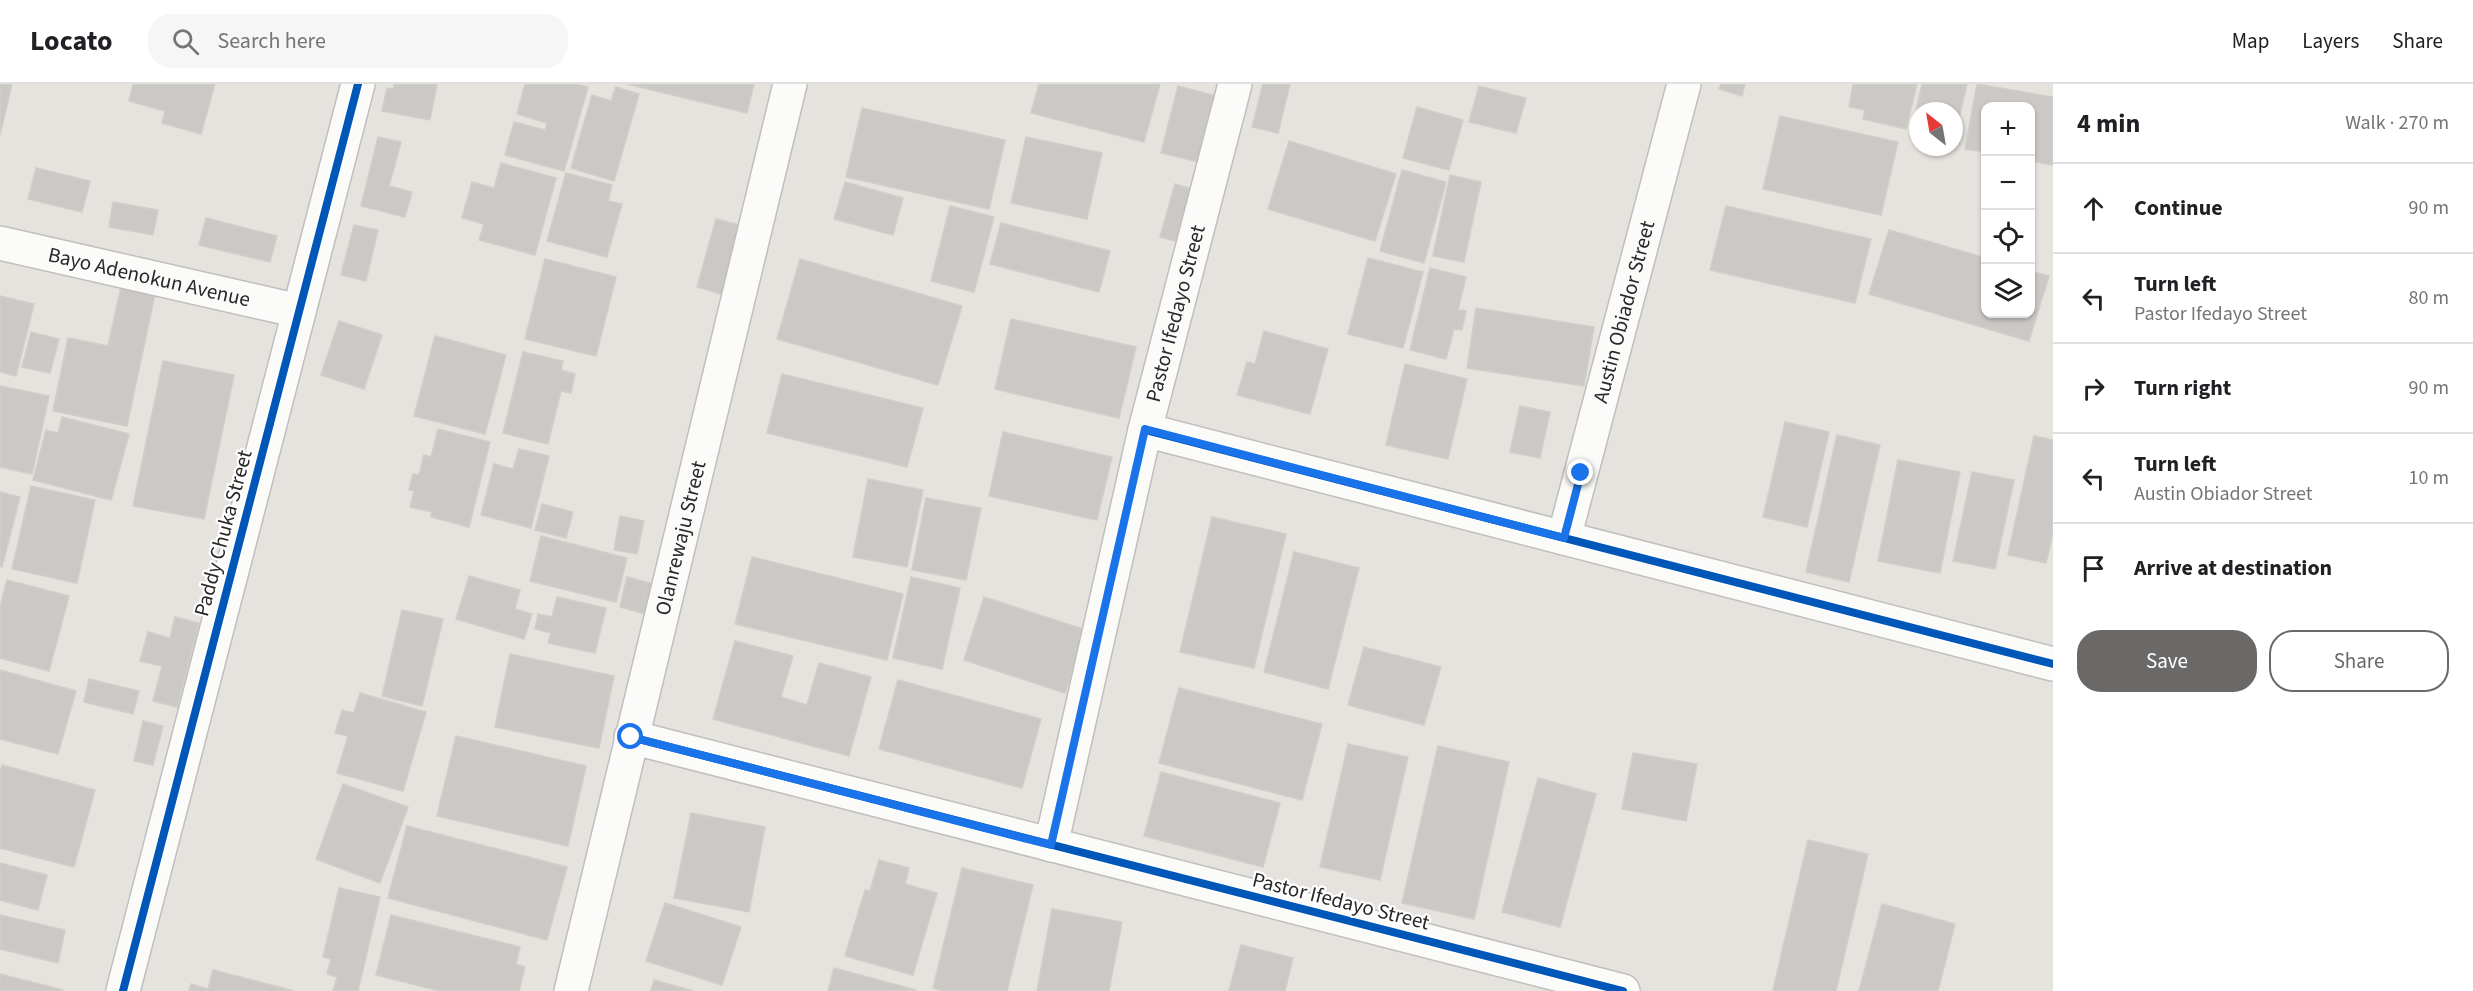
<!DOCTYPE html>
<html lang="en">
<head>
<meta charset="utf-8">
<style>
	:root { --surface:#fff; --page:#f6f6f6; --text:#202124; --muted:#757577; --line:#e0e0e0; --accent:#6a6968 }
	body { margin:0; font-family:"Source Sans 3",sans-serif; background:var(--page); color:var(--text) }
	.controls { position:absolute; right:18px; top:18px; display:grid; overflow:hidden; border-radius:12px; box-shadow:0 2px 4px #0004 }
	.controls button { width:54px; height:54px; display:grid; place-items:center; padding:0; border:0; border-bottom:2px solid var(--line); background:var(--surface); color:var(--text); font:30px sans-serif }
	.compass { position:absolute; left:1909px; top:18px; width:54px; height:54px; border-radius:50%; background:var(--surface); box-shadow:0 2px 4px #0004; rotate:329deg }
	.stop { position:absolute; width:18px; height:18px; margin:-14px; border:4px solid #1a73e8; border-radius:50%; background:#fff }
	.stop.end { background:#1a73e8; border-color:#fff; box-shadow:0 2px 6px #0008 }
	.list { margin:0; padding:0; list-style:none }
	h2 { display:flex; justify-content:space-between; align-items:center; height:78px; margin:0; padding:0 24px; font-size:26px }
	h2 small { font-size:20px; font-weight:400; color:var(--muted) }
	.list li { display:grid; grid-template-columns:39px 1fr auto; gap:18px; align-items:center; box-sizing:border-box; height:90px; padding:0 24px; border-top:2px solid var(--line) }
	.list b { display:block; font-size:22px; white-space:nowrap }
	.list p { margin:0; font-size:20px; white-space:nowrap; color:var(--muted) }
	.list em { font-size:20px; font-style:normal; color:var(--muted) }
	.actions { display:flex; gap:12px; padding:18px 24px }
	.actions a { flex:1; padding:14px 0; border:2px solid var(--accent); border-radius:24px; text-align:center; font-size:21px; color:var(--accent) }
	.actions .main { background:var(--accent); color:#fff }
	.icon { flex:none; width:33px; height:33px; fill:none; stroke:currentColor; stroke-width:2; stroke-linecap:round; stroke-linejoin:round }
	.map { position:relative; flex:none; width:2053px; height:907px; overflow:hidden }
	header { display:flex; align-items:center; gap:36px; box-sizing:border-box; height:84px; padding:0 30px; background:var(--surface); border-bottom:2px solid var(--line) }
	header strong { font-size:28px }
	nav { display:flex; gap:33px; margin-inline-start:auto; font-size:21px }
	.search { width:420px; height:54px; background:var(--page); display:flex; align-items:center; gap:15px; box-sizing:border-box; padding:0 21px; border-radius:24px; color:var(--muted); font-size:22px }
	main { display:flex }
	aside { flex:1; background:var(--surface) }
	.map>svg:first-child { display:block }
</style>
</head>
<body>
<header>
<strong>Locato</strong>
<div class="search"><svg class="icon" aria-label="search" viewBox="0 0 24 24"><circle cx="10" cy="10" r="6"/><path d="M15 15l6 6"/></svg>Search here</div>
<nav><a>Map</a><a>Layers</a><a>Share</a></nav>
</header>
<main>
<div class="map">
<svg width="2053" height="907" viewBox="0 0 2053 907">
	<rect width="100%" height="100%" fill="#e6e2de"/>
	<g fill="#cbc8c5" stroke="#d1ceca" stroke-width="1.5">
		<polygon points="0,0 12,0 0,51"/>
		<polygon points="133,0 215,0 201,50 162,39 165,27 129,17"/>
		<polygon points="394,0 437,0 430,36 382,27 387,4 394,5"/>
		<polygon points="525,0 575,0 588,3 564,87 505,71 514,38 545,46 547,39 517,30"/>
		<polygon points="627,0 754,0 747,29"/>
		<polygon points="1039,0 1160,0 1144,58 1031,29"/>
		<polygon points="1263,0 1290,0 1278,49 1252,43"/>
		<polygon points="1721,0 1745,0 1742,12 1719,5"/>
		<polygon points="1853,0 1917,0 1906,45 1863,35 1865,26 1849,23"/>
		<polygon points="1922,0 1967,0 1954,55 1954,27 1918,27 1918,55 1910,53"/>
		<polygon points="1977,0 2053,13 2053,81 2030,77 2030,22 1986,22 1986,68 1965,65"/>
		<polygon points="1178,2 1216,12 1199,78 1161,69"/>
		<polygon points="1479,2 1526,14 1516,49 1469,38"/>
		<polygon points="616,3 639,10 614,97 571,84 592,11 611,17"/>
		<polygon points="1417,23 1463,36 1449,86 1403,74"/>
		<polygon points="862,24 1005,56 989,125 846,93"/>
		<polygon points="1780,32 1898,58 1881,131 1763,105"/>
		<polygon points="378,53 401,58 389,102 412,108 405,133 361,122"/>
		<polygon points="1026,53 1102,69 1087,135 1011,119"/>
		<polygon points="1289,57 1396,90 1375,157 1268,125"/>
		<polygon points="501,79 556,94 535,171 479,156 484,140 462,134 472,98 494,104"/>
		<polygon points="36,84 90,97 82,128 28,115"/>
		<polygon points="1402,86 1446,98 1424,179 1380,167"/>
		<polygon points="566,89 612,101 608,117 622,120 607,173 547,157"/>
		<polygon points="1450,91 1481,98 1464,178 1433,172"/>
		<polygon points="845,98 903,114 893,151 834,135"/>
		<polygon points="1175,100 1196,106 1182,159 1160,153"/>
		<polygon points="113,118 158,126 153,151 109,143"/>
		<polygon points="950,122 994,133 974,208 931,197"/>
		<polygon points="1726,122 1871,155 1855,219 1710,186"/>
		<polygon points="206,134 277,152 270,178 199,161"/>
		<polygon points="716,135 744,142 725,211 697,203"/>
		<polygon points="1001,139 1110,167 1099,208 990,180"/>
		<polygon points="354,141 378,146 366,197 341,191"/>
		<polygon points="1889,146 1986,174 1986,230 2030,230 2030,187 2049,192 2029,257 1869,210"/>
		<polygon points="1368,174 1423,188 1403,264 1348,250"/>
		<polygon points="545,175 616,193 596,272 525,255"/>
		<polygon points="800,175 962,222 938,301 777,255"/>
		<polygon points="1430,184 1466,193 1458,226 1466,227 1462,246 1454,245 1446,275 1410,266"/>
		<polygon points="121,203 155,210 127,342 53,327 68,254 108,262"/>
		<polygon points="0,212 34,220 16,292 0,288"/>
		<polygon points="1476,224 1594,243 1584,302 1467,284"/>
		<polygon points="1011,235 1136,263 1119,334 995,305"/>
		<polygon points="339,237 382,251 364,305 321,291"/>
		<polygon points="1264,247 1328,265 1310,330 1237,311 1247,278 1255,280"/>
		<polygon points="31,248 59,255 50,289 22,283"/>
		<polygon points="435,252 506,271 485,350 414,332"/>
		<polygon points="523,268 563,277 561,286 575,290 571,309 561,307 548,360 503,349"/>
		<polygon points="163,277 234,291 204,435 133,422"/>
		<polygon points="1405,280 1467,295 1448,375 1386,361"/>
		<polygon points="782,290 923,324 907,383 767,349"/>
		<polygon points="0,302 49,312 32,390 0,383"/>
		<polygon points="1520,322 1550,328 1540,374 1510,368"/>
		<polygon points="62,333 129,350 111,416 33,396 46,346 58,349"/>
		<polygon points="1785,338 1829,348 1807,443 1763,433"/>
		<polygon points="438,345 490,358 469,443 431,433 432,428 410,423 414,407 409,406 413,390 419,391 424,371 431,373"/>
		<polygon points="1003,348 1112,373 1097,436 989,412"/>
		<polygon points="1837,351 1880,361 1849,498 1806,488"/>
		<polygon points="2034,352 2053,356 2053,449 2046,479 2008,471"/>
		<polygon points="519,365 549,372 531,444 481,431 494,380 513,385"/>
		<polygon points="1898,376 1960,388 1940,489 1878,477"/>
		<polygon points="1972,388 2014,396 1995,485 1953,477"/>
		<polygon points="868,395 923,406 907,483 853,473"/>
		<polygon points="31,402 95,416 77,499 12,485"/>
		<polygon points="0,408 20,413 2,483 0,482"/>
		<polygon points="926,414 981,424 966,496 912,486"/>
		<polygon points="542,420 573,428 566,454 535,446"/>
		<polygon points="620,432 644,437 637,470 614,466"/>
		<polygon points="1212,433 1286,450 1254,584 1180,568"/>
		<polygon points="541,452 627,474 616,518 530,497"/>
		<polygon points="1294,468 1359,484 1328,605 1264,588"/>
		<polygon points="752,473 903,510 887,576 735,540"/>
		<polygon points="469,492 520,506 515,525 532,530 524,555 456,535"/>
		<polygon points="627,493 654,500 646,530 620,523"/>
		<polygon points="911,493 960,504 942,585 893,574"/>
		<polygon points="7,496 69,512 49,587 0,574 0,523"/>
		<polygon points="557,513 606,524 595,569 548,559 551,549 535,545 538,530 552,533"/>
		<polygon points="984,513 1086,546 1065,609 964,576"/>
		<polygon points="402,526 443,535 422,622 382,612"/>
		<polygon points="175,533 199,539 177,623 153,617 162,582 140,577 148,548 170,554"/>
		<polygon points="735,557 793,572 781,613 807,621 819,579 871,593 849,672 713,635"/>
		<polygon points="1364,563 1441,583 1424,641 1348,621"/>
		<polygon points="510,570 614,592 599,664 495,643"/>
		<polygon points="0,586 76,607 58,670 0,655"/>
		<polygon points="89,595 139,607 133,630 84,618"/>
		<polygon points="898,596 1041,635 1022,704 879,665"/>
		<polygon points="1179,604 1322,640 1302,716 1159,679"/>
		<polygon points="360,609 426,628 403,707 337,689 348,652 335,649 342,626 354,629"/>
		<polygon points="143,637 163,642 153,681 134,677"/>
		<polygon points="456,652 586,682 568,762 437,732"/>
		<polygon points="1348,660 1408,673 1380,796 1320,783"/>
		<polygon points="1438,662 1509,678 1474,835 1402,819"/>
		<polygon points="1633,669 1697,680 1686,737 1622,725"/>
		<polygon points="2,681 95,706 74,783 0,764 0,689"/>
		<polygon points="1161,688 1280,719 1263,783 1144,752"/>
		<polygon points="1538,694 1596,710 1560,843 1502,828"/>
		<polygon points="343,700 408,723 380,799 316,775"/>
		<polygon points="691,729 765,743 749,828 674,814"/>
		<polygon points="407,742 567,783 547,856 388,814"/>
		<polygon points="1808,756 1868,770 1836,907 1776,907 1773,906"/>
		<polygon points="879,776 909,784 905,800 937,809 913,891 845,872 865,806 870,807"/>
		<polygon points="0,779 47,791 38,826 0,816"/>
		<polygon points="962,784 1033,801 1007,907 944,907 933,904"/>
		<polygon points="339,804 380,813 358,907 333,907 337,893 327,890 331,875 323,873"/>
		<polygon points="665,819 741,843 722,901 646,877"/>
		<polygon points="1882,820 1955,840 1938,907 1859,907"/>
		<polygon points="1052,825 1122,838 1109,907 1037,907"/>
		<polygon points="0,831 65,846 58,879 0,865"/>
		<polygon points="391,831 520,863 516,880 525,883 519,907 440,907 376,891"/>
		<polygon points="1241,861 1293,874 1285,907 1229,907"/>
		<polygon points="834,884 916,906 828,907"/>
		<polygon points="213,886 294,907 189,907 191,900 208,905"/>
		<polygon points="0,890 63,906 62,907 0,907"/>
		<polygon points="654,896 693,907 651,907"/>
	</g>
	<g fill="none" stroke-linecap="round" stroke-linejoin="round">
		<defs>
			<g id="street">
				<path id="s1" d="M 0,159 L 299,227"/>
				<polyline points="1145,346 2053,580"/>
				<path id="s2" d="M 1564,454 L 1684,0"/>
				<polyline points="631,653 1623,907"/>
				<path id="s3" d="M 1051,761 L 1145,346 L 1235,0"/>
				<polyline points="123,907 358,0"/>
				<path id="s4" d="M 571,907 L 790,0"/>
			</g>
		</defs>
		<use href="#street" stroke="#c0bebf" stroke-width="36"/>
		<use href="#street" stroke="#fbfbfa" stroke-width="33"/>
		<defs>
			<g id="cycleway">
				<polyline points="1145,346 2053,580"/>
				<polyline points="631,653 1623,907"/>
				<polyline points="123,907 358,0"/>
			</g>
		</defs>
		<use href="#cycleway" stroke="#fff" stroke-width="11"/>
		<use href="#cycleway" stroke="#0057b8" stroke-width="8"/>
	</g>
	<g fill="none" stroke-linecap="round" stroke-linejoin="round">
		<polyline stroke="#1a73e8" stroke-width="8" points="631,653 1051,761 1145,345 1564,454 1581,389"/>
	</g>
	<g text-anchor="middle" stroke-width="4.5" stroke-linejoin="round" paint-order="stroke">
		<g font-size="21" fill="#282828" stroke="#fff">
			<text dy="7" stroke="none"><textPath href="#s1" startOffset="153">Bayo Adenokun Avenue</textPath></text>
			<text dy="7" stroke="none"><textPath href="#s2" startOffset="234">Austin Obiador Street</textPath></text>
			<text dy="7" stroke="none"><textPath href="#s3" startOffset="546">Pastor Ifedayo Street</textPath></text>
			<text transform="translate(223 449) rotate(-75)" y="7">Paddy Chuka Street</text>
			<text dy="7" stroke="none"><textPath href="#s4" startOffset="466">Olanrewaju Street</textPath></text>
			<text transform="translate(1341 817) rotate(14)" y="7">Pastor Ifedayo Street</text>
		</g>
	</g>
</svg>
<div class="controls">
<button>+</button>
<button>−</button>
<button><svg class="icon" aria-label="locate" viewBox="0 0 24 24"><circle cx="12" cy="12" r="6"/><path d="M12 2v4M12 18v4M2 12h4M18 12h4"/></svg></button>
<button><svg class="icon" aria-label="layers" viewBox="0 0 24 24"><path d="M12 4l9 5-9 5-9-5zM3 14l9 5 9-5"/></svg></button>
</div>
<svg class="compass" viewBox="-18 -18 36 36"><path d="M0-13l5 13h-10z" fill="#e53935"/><path d="M0 13l5-13h-10z" fill="#757577"/></svg>
<div class="stop" style="left:631px;top:653px"></div>
<div class="stop end" style="left:1581px;top:389px"></div>
</div>
<aside>
<h2>4 min<small>Walk · 270 m</small></h2>
<ul class="list">
<li><svg class="icon" aria-label="ahead" viewBox="0 0 24 24"><path d="M12 20V5M6 11l6-6 6 6"/></svg><div><b>Continue</b></div><em>90 m</em></li>
<li><svg class="icon" aria-label="left" viewBox="0 0 24 24"><path d="M17 20v-9H6M10 6l-5 5 5 5"/></svg><div><b>Turn left</b><p>Pastor Ifedayo Street</p></div><em>80 m</em></li>
<li><svg class="icon" aria-label="right" viewBox="0 0 24 24"><path d="M7 20v-9h11M14 6l5 5-5 5"/></svg><div><b>Turn right</b></div><em>90 m</em></li>
<li><svg class="icon" aria-label="left" viewBox="0 0 24 24"><path d="M17 20v-9H6M10 6l-5 5 5 5"/></svg><div><b>Turn left</b><p>Austin Obiador Street</p></div><em>10 m</em></li>
<li><svg class="icon" aria-label="arrive" viewBox="0 0 24 24"><path d="M6 21V4h12l-3 4 3 4H6"/></svg><div><b>Arrive at destination</b></div></li>
</ul>
<div class="actions"><a class="main">Save</a><a>Share</a></div>
</aside>
</main>
</body>
</html>
